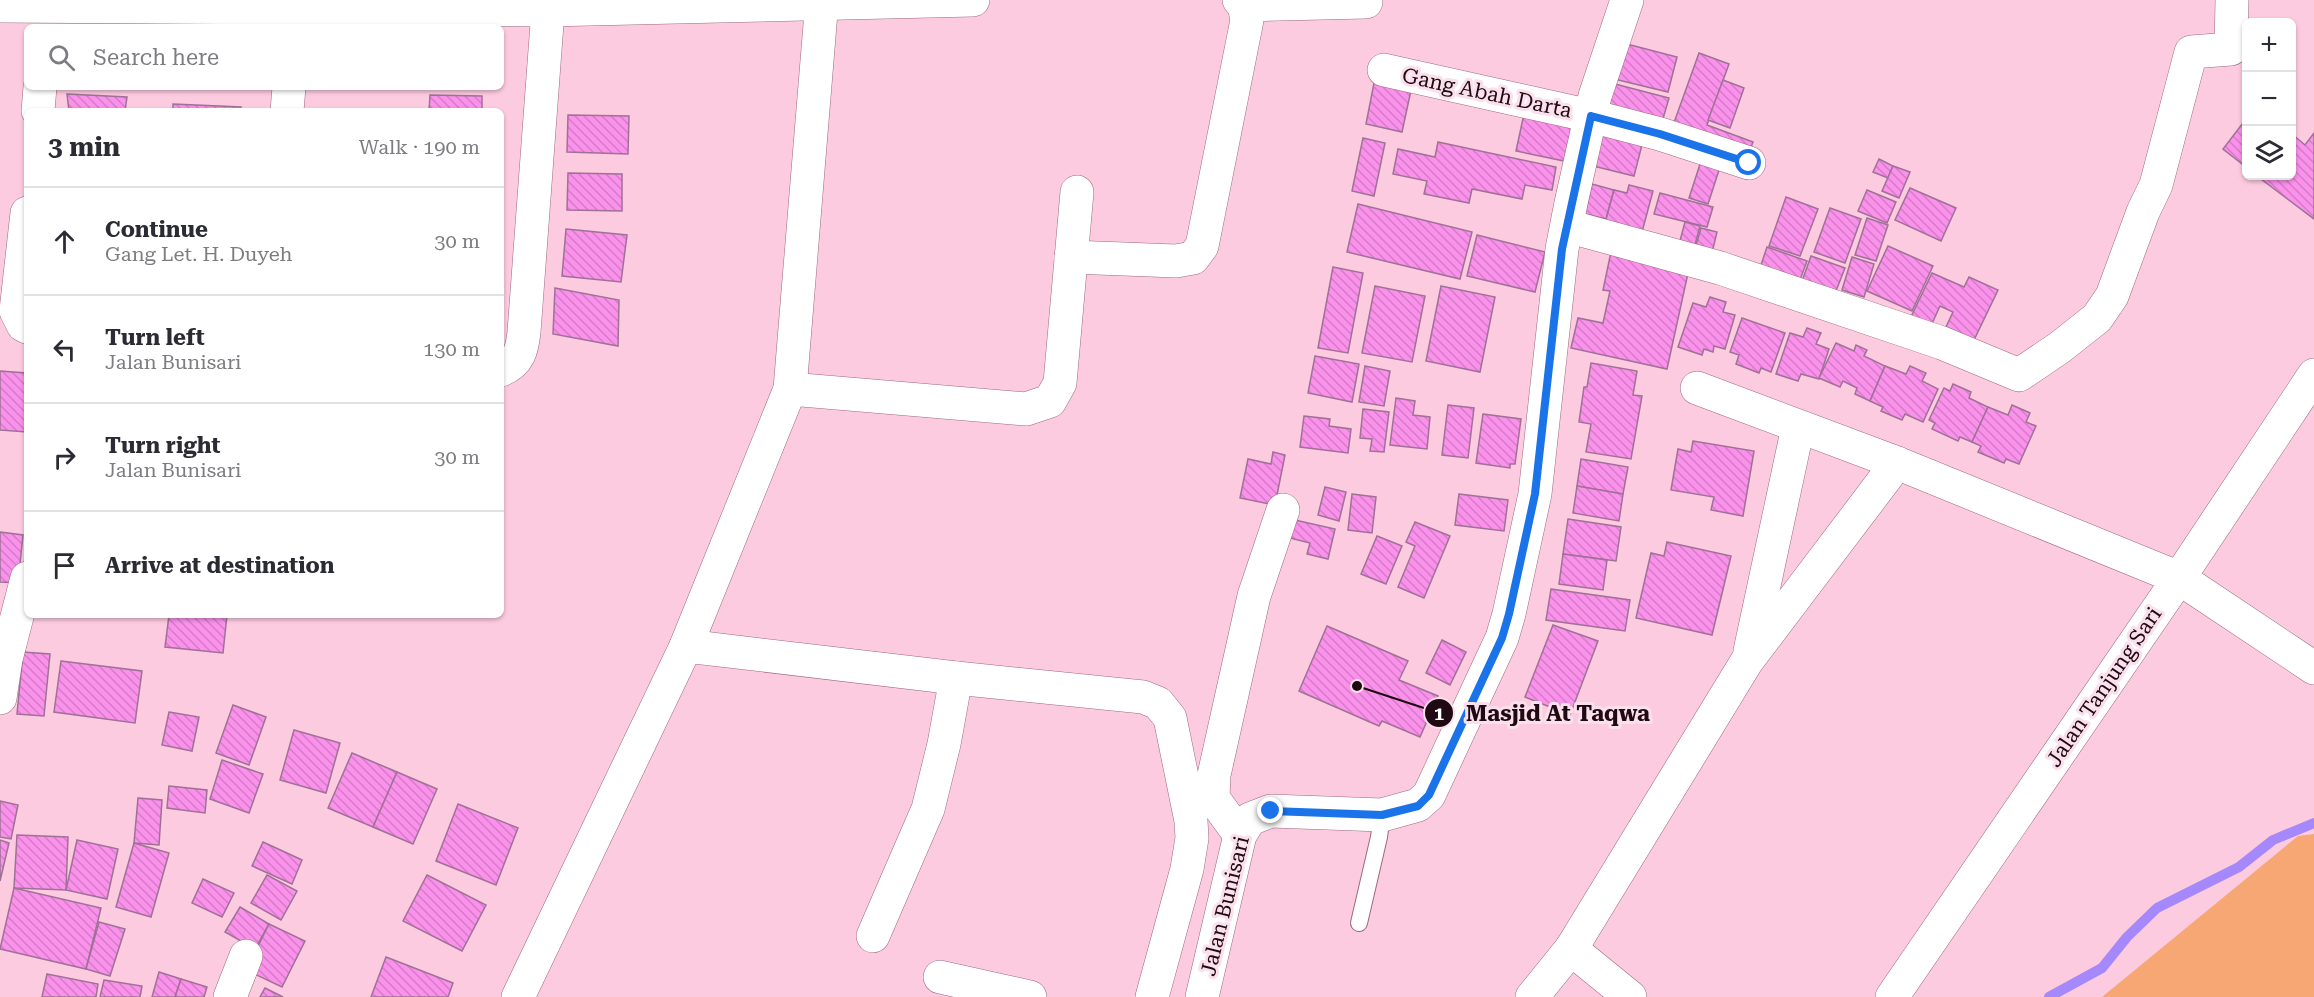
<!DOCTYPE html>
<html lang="en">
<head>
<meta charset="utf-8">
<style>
	:root { --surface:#fff; --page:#f2f2f3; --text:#2b2b33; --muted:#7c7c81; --line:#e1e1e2 }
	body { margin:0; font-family:"Roboto Serif",serif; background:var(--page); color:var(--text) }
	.controls { position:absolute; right:18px; top:18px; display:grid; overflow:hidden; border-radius:9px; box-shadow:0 2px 4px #0004 }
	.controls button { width:54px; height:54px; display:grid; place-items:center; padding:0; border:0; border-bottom:2px solid var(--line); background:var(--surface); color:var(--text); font:30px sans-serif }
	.stop { position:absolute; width:18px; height:18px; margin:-14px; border:4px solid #1a73e8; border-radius:50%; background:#fff }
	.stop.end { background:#1a73e8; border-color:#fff; box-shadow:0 2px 6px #0008 }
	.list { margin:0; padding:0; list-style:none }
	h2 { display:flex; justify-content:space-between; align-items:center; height:78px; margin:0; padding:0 24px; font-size:26px }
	h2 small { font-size:20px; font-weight:400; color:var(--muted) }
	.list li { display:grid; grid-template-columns:39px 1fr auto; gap:18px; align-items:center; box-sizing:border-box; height:108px; padding:0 24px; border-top:2px solid var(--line) }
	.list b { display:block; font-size:22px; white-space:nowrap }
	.list p { margin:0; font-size:20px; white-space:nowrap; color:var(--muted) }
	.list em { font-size:20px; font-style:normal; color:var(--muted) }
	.icon { flex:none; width:33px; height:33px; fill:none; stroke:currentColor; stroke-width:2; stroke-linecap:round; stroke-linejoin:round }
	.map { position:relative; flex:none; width:2314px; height:997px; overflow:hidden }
	.search { position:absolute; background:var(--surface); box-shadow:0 2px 4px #0004; left:24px; top:24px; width:480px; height:66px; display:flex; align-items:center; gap:15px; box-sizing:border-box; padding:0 21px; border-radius:9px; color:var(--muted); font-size:22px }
	.panel { position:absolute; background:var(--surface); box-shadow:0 2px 4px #0004; left:24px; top:108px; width:480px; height:510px; border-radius:9px }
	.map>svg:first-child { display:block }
</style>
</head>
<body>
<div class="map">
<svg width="2314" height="997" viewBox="0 0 2314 997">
	<defs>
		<pattern id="building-back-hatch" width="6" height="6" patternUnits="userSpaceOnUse" patternTransform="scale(1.5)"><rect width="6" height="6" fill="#fa91ea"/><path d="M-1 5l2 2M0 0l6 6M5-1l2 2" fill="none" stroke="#d67cc8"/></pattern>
	</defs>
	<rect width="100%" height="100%" fill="#fdcbdf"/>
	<polygon fill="#f6a774" points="2314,834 2314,997 2102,997 2298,836"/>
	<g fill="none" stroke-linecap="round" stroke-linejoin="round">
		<polyline stroke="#a488fc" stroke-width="10" points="2049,997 2102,968 2127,937 2157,908 2239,867 2273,840 2314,823"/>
	</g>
	<g fill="url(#building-back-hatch)" stroke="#9f7197" stroke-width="1.5">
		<polygon points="1623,43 1677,57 1668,92 1614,79"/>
		<polygon points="1699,53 1729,64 1707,125 1753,142 1747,158 1671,131"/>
		<polygon points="1376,73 1413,81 1402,132 1366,124"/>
		<polygon points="1723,80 1744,88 1730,128 1708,120"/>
		<polygon points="1615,84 1669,98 1660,129 1606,115"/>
		<polygon points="67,94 127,97 125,111 69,111"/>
		<polygon points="430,95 482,96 482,111 429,111"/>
		<polygon points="173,104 241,107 240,111 173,111"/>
		<polygon points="1525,109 1578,119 1569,162 1516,151"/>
		<polygon points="568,115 629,116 628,154 567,152"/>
		<polygon points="2246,119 2246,167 2223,149"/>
		<polygon points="1604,122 1645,133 1634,176 1593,166"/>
		<polygon points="2314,133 2314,219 2257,176 2292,176 2292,134 2305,145"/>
		<polygon points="1363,138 1385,143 1374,196 1352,191"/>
		<polygon points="1438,142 1556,167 1552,190 1525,185 1522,199 1472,189 1469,203 1424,194 1427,181 1393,174 1398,149 1435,157"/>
		<polygon points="1702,158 1721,164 1708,204 1689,198"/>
		<polygon points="1879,159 1893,166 1888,178 1873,172"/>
		<polygon points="1893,166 1910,172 1899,198 1882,191"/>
		<polygon points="568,173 622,174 622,211 567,210"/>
		<polygon points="1592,184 1614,190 1606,219 1585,214"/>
		<polygon points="1629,185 1653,191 1642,232 1605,223 1614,190 1627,193"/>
		<polygon points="1910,188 1956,208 1941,241 1895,220"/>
		<polygon points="1867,190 1896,202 1887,223 1858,211"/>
		<polygon points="1660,193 1713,207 1707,227 1654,214"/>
		<polygon points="1786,197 1818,209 1800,256 1769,246"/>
		<polygon points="1358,204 1472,232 1460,279 1347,252"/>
		<polygon points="1830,208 1861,219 1845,263 1814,252"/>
		<polygon points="1867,218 1888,225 1876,261 1855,255"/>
		<polygon points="1685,222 1700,226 1692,256 1677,252"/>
		<polygon points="1701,228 1717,232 1710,261 1693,256"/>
		<polygon points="566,229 627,235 621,282 562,276"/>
		<polygon points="1477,235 1545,252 1535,292 1467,276"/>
		<polygon points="1888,246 1933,266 1912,311 1867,291"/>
		<polygon points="1612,247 1690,264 1667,369 1571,348 1578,318 1603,323 1610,291 1603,290"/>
		<polygon points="1767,247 1807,261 1797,288 1758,274"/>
		<polygon points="1811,256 1845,268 1834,296 1801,284"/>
		<polygon points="1852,257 1874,264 1864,297 1842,290"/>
		<polygon points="1333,267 1363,273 1348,353 1318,348"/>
		<polygon points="1932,273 1964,287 1969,277 1998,290 1974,340 1946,327 1953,312 1940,306 1930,328 1910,319"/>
		<polygon points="1375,286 1425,296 1412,362 1362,353"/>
		<polygon points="1441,286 1495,297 1480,372 1426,361"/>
		<polygon points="555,288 619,300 618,346 553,334"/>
		<polygon points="1710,297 1726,302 1723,312 1735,315 1725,349 1714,346 1713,352 1704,349 1702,355 1678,347 1693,303 1706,307"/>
		<polygon points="1742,318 1785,333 1771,372 1761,368 1759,373 1736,364 1739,355 1730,352"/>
		<polygon points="1807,328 1821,333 1816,344 1829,349 1819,379 1801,374 1798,381 1776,374 1790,333 1803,337"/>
		<polygon points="1836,343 1854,351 1856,345 1867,350 1864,356 1885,366 1870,401 1855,394 1857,388 1843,381 1840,387 1819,378"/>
		<polygon points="1315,356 1359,364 1352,402 1308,393"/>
		<polygon points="1591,363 1637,371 1633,395 1642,396 1631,459 1586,452 1591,424 1579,422 1584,387 1587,387"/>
		<polygon points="1365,366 1390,371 1384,406 1359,402"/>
		<polygon points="1885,366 1906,374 1910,366 1926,373 1922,381 1938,389 1923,422 1905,414 1902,420 1881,411 1883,407 1870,401"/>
		<polygon points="0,371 27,373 27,432 0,430"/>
		<polygon points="1953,384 1971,392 1969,398 1988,407 1972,442 1960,437 1958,441 1932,429 1935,423 1929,420 1944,388 1950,391"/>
		<polygon points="1396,398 1415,401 1413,415 1430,417 1427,449 1390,445"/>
		<polygon points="1448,405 1474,408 1468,458 1442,455"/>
		<polygon points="2012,405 2030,413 2026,422 2036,426 2019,464 2006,459 2004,463 1978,452 1981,446 1972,442 1988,407 2008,415"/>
		<polygon points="1363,409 1389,412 1384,452 1370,451 1372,439 1360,438"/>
		<polygon points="1483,414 1521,419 1515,464 1510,464 1510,468 1476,463"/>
		<polygon points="1304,416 1330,419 1329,426 1351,429 1348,453 1300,447"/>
		<polygon points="1693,441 1754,451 1743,516 1711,510 1714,497 1671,490 1678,449 1691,452"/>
		<polygon points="1273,452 1285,455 1275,505 1240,498 1248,459 1271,464"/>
		<polygon points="1581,459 1628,467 1623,494 1577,486"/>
		<polygon points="1577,486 1623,494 1619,521 1573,513"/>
		<polygon points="1325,487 1346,492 1339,521 1318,515"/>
		<polygon points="1352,494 1376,497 1372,533 1348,530"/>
		<polygon points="1459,494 1508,500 1504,531 1455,525"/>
		<polygon points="1286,518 1335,529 1328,559 1307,554 1310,543 1282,536"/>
		<polygon points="1568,519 1621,527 1616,561 1563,554"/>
		<polygon points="1415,522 1450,536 1424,598 1398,587 1415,546 1406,542"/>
		<polygon points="0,532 23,535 18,583 0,582"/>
		<polygon points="1377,536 1402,546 1386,584 1361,574"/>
		<polygon points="1667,542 1731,556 1712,635 1636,618 1651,553 1664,556"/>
		<polygon points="1563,554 1607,560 1603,590 1559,584"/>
		<polygon points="1551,589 1630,600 1625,631 1546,620"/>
		<polygon points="169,615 227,615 223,653 165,647"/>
		<polygon points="1553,625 1598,641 1570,715 1525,697"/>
		<polygon points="1327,626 1408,661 1399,680 1438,696 1420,737 1382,721 1379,726 1299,691"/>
		<polygon points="1442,640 1466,652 1450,685 1426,673"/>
		<polygon points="23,652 50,654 44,716 17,714"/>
		<polygon points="61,661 142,671 135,723 54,712"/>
		<polygon points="233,705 266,717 249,765 216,753"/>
		<polygon points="169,712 199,717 192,751 162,745"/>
		<polygon points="294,730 340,743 326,793 280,780"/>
		<polygon points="352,753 397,772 373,827 328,808"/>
		<polygon points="222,760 263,774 249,813 210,799"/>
		<polygon points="397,772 437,789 413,844 373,827"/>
		<polygon points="169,786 207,790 205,813 167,808"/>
		<polygon points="138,798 162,800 159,845 134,843"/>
		<polygon points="0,801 18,805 11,839 0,837"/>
		<polygon points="458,804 518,828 496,885 436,861"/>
		<polygon points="17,835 68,837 66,890 14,888"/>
		<polygon points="0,840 9,843 0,881"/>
		<polygon points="77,840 118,849 107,899 66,890"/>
		<polygon points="263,842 302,860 292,884 252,866"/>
		<polygon points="134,843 169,853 151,917 116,907"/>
		<polygon points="267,875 297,891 281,920 251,903"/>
		<polygon points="427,875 486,905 462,951 403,921"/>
		<polygon points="203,879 234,893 222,917 192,903"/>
		<polygon points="14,888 101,908 86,969 0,949"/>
		<polygon points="240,907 269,924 255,949 225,932"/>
		<polygon points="99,922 125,929 110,976 86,969"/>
		<polygon points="269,924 305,941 282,987 246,970"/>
		<polygon points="386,957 453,983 448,997 371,997"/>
		<polygon points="159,972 181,979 175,997 152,997"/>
		<polygon points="47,974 98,984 96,997 42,997"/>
		<polygon points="181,979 207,987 204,997 175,997"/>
		<polygon points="104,980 142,986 140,997 100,997"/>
		<polygon points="265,988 283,997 260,997"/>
	</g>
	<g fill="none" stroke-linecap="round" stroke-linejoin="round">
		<defs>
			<polyline id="lane" points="1359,923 1379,837 1382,815"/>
			<g id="street">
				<polyline points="1244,5 1366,2"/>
				<polyline points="0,6 548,10 973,0"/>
				<polyline points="1384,70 1591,116 1660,134 1749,163"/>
				<polyline points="38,111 40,87"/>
				<polyline points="287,111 289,87"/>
				<polyline points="27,213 16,311 23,325 27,327"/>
				<polyline points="1567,226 1720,268 1942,343 2019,375 2059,348 2097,318 2112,296 2143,212 2156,185 2191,52 2231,49 2232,0"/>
				<polyline points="1071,257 1176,261 1193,258 1202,246 1247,20 1244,5 1239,0"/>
				<path d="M 501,370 C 519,363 522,350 524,332 L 548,10"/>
				<polyline points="1697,388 1897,463 2179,578 2314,668"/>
				<polyline points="790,389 1026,409 1050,401 1060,383 1077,192"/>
				<polyline points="686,646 956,678 1143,697 1158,703 1170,718 1191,821 1192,838 1187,869 1152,997"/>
				<polyline points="1750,651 1798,427"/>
				<polyline points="0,698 6,659 27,578"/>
				<polyline points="1240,835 1213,798 1214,775 1254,596 1283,510"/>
				<polyline points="873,936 928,809 944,744 956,678"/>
				<polyline points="1571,949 1630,997"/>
				<polyline points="940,977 1030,997"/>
				<polyline points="230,997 246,956"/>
				<polyline points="518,997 686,646 790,389 822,0"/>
				<polyline points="1202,997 1240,835 1250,819 1271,811 1382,815 1418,805 1429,795 1502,638 1509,614 1535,494 1562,249 1571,203 1595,96 1627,0"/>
				<polyline points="1532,997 1571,949 1747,661 1897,463"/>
				<polyline points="1892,997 2179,578 2314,375"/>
			</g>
		</defs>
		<use href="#lane" stroke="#9f687f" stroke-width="18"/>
		<use href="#street" stroke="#9f687f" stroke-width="34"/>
		<use href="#lane" stroke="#fff" stroke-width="16"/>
		<use href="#street" stroke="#fff" stroke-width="33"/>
	</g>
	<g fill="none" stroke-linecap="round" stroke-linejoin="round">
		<polyline stroke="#1a73e8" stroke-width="8" points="1271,811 1382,815 1418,806 1429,795 1502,638 1509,614 1535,494 1562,249 1591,116 1660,134 1749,163"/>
	</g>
	<g text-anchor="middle" stroke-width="6" stroke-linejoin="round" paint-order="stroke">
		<g font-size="21" fill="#1f0a13" stroke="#fae0ea">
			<text transform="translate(1487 93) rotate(12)" y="7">Gang Abah Darta</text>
			<text transform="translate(2104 687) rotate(-56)" y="7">Jalan Tanjung Sari</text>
			<text transform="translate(1225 906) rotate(-76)" y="7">Jalan Bunisari</text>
		</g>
	</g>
	<path fill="none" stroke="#1f0a13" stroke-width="2" d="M1357 686L1439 713"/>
	<g fill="#1f0a13" stroke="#fae0ea" stroke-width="2">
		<circle cx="1357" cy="686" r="6"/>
		<circle cx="1439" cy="713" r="15"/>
	</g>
	<g font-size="18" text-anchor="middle" font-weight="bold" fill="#fff">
		<text x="1439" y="720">1</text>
	</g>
	<g font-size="22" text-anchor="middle" font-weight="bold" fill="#1f0a13" stroke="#fae0ea" stroke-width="6" stroke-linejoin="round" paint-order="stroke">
		<text x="1558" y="721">Masjid At Taqwa</text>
	</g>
</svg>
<div class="controls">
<button>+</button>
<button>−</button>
<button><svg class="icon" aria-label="layers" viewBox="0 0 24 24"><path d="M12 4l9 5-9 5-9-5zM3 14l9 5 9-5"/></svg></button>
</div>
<div class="stop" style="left:1749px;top:163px"></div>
<div class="stop end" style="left:1271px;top:811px"></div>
<div class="search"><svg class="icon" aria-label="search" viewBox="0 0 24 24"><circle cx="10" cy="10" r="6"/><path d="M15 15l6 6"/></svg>Search here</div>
<section class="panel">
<h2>3 min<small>Walk · 190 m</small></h2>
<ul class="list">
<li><svg class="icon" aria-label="ahead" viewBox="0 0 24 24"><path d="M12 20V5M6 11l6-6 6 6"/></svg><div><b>Continue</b><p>Gang Let. H. Duyeh</p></div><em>30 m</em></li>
<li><svg class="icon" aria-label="left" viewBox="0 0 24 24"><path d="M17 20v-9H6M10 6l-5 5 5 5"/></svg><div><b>Turn left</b><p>Jalan Bunisari</p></div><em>130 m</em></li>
<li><svg class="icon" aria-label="right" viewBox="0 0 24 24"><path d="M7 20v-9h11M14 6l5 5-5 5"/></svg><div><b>Turn right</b><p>Jalan Bunisari</p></div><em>30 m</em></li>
<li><svg class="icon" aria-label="arrive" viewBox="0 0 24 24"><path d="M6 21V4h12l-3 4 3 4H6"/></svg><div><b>Arrive at destination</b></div></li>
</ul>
</section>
</div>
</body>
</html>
